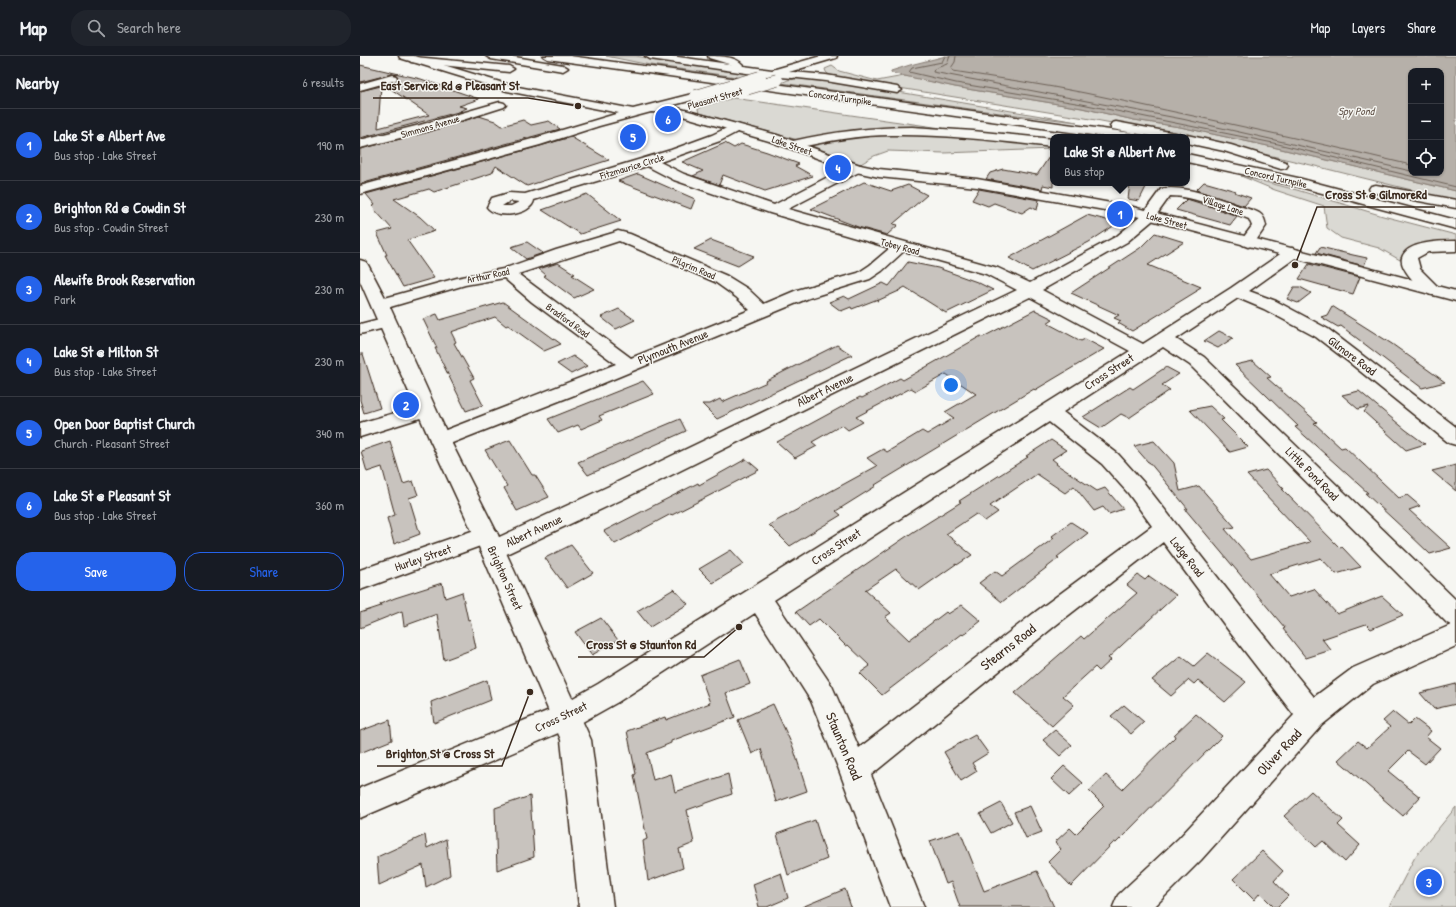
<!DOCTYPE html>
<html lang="en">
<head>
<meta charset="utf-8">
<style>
	:root { --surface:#171b24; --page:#20242c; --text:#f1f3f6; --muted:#9ea1a6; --line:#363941; --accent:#2563eb }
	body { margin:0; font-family:"Patrick Hand",sans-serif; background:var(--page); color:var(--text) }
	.controls { position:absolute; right:12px; top:12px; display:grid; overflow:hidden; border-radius:8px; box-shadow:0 1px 3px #0004 }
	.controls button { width:36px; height:36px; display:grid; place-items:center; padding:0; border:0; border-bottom:1px solid var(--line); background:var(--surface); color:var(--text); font:20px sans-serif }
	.you { position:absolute; left:591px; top:329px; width:14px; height:14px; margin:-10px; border:3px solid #fff; border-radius:50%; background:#1a73e8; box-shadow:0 0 0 6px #1a73e833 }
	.badge { display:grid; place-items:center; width:26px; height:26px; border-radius:50%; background:var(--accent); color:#fff; font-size:13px; font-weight:700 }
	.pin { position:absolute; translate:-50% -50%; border:2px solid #fff; box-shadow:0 1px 4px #0006 }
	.popup { position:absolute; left:690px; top:78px; width:140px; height:52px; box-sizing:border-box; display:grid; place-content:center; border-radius:8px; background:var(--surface); filter:drop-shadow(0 1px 3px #0005); font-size:13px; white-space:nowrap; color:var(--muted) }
	.popup b { font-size:15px; color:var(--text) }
	.popup::after { content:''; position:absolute; left:50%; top:100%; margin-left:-8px; border:8px solid transparent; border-top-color:var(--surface) }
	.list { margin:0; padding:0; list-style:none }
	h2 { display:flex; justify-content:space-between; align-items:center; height:52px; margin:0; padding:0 16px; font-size:17px }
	h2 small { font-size:13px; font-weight:400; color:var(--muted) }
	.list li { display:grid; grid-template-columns:26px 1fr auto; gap:12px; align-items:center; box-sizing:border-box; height:72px; padding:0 16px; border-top:1px solid var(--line) }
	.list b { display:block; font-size:15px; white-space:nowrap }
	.list p { margin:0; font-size:13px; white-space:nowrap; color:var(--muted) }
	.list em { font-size:13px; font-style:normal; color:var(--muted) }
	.actions { display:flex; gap:8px; padding:12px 16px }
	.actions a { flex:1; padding:9px 0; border:1px solid var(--accent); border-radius:16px; text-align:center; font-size:14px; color:var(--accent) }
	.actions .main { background:var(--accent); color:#fff }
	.icon { flex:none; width:22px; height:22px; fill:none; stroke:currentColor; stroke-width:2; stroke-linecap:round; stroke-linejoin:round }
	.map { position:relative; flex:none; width:1096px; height:851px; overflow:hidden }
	header { display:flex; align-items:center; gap:24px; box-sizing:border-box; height:56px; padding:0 20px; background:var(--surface); border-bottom:1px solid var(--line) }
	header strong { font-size:19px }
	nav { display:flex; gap:22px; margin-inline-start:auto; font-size:14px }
	.search { width:280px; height:36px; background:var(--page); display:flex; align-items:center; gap:10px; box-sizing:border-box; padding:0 14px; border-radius:16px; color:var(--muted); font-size:15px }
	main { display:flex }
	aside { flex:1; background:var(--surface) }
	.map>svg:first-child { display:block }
</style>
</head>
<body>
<header>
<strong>Map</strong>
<div class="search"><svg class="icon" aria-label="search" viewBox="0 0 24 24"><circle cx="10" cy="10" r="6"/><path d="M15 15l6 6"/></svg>Search here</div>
<nav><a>Map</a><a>Layers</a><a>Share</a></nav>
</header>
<main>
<aside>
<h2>Nearby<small>6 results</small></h2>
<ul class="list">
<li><span class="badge">1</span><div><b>Lake St @ Albert Ave</b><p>Bus stop · Lake Street</p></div><em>190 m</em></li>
<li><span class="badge">2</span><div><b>Brighton Rd @ Cowdin St</b><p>Bus stop · Cowdin Street</p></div><em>230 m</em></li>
<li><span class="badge">3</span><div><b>Alewife Brook Reservation</b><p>Park</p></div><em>230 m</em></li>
<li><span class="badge">4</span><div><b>Lake St @ Milton St</b><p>Bus stop · Lake Street</p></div><em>230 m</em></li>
<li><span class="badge">5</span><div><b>Open Door Baptist Church</b><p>Church · Pleasant Street</p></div><em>340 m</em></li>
<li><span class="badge">6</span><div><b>Lake St @ Pleasant St</b><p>Bus stop · Lake Street</p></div><em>360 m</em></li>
</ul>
<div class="actions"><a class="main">Save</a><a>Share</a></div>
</aside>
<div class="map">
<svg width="1096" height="851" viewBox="0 0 1096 851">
	<rect width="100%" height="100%" fill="#f6f6f2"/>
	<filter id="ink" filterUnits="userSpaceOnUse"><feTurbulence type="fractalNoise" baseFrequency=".025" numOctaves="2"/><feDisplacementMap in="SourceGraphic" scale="8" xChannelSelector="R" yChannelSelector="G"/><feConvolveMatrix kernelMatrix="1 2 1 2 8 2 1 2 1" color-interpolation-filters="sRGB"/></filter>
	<g filter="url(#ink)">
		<g fill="#dad9d3" stroke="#8a8278">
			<polygon points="246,0 275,0 390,16 389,20 384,22 290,9"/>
			<path d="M 472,10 L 479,15 L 517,25 L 544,20 L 551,21 L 595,31 L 722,52 L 774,64 L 820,71 L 917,92 L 1096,135 L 1096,145 L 951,109 L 848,85 L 725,62 L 477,22 C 472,20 466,19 465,13 Z"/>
			<polygon points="449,21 717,66 640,57 421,27 428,24"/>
			<polygon points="373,42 588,73 609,76 583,75 438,84 339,57 338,53 346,49"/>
			<polygon points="550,77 693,88 693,93 584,97 528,95 514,100 499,109 447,88 478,81"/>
			<path d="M 881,120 L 937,134 L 1023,160 L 1096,179 L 1096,187 C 1077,187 1049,183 1040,204 L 1019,192 L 981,182 L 967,172 L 964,150 L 915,134 Z"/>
			<polygon points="1096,751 1096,851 1029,851 1055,801"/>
		</g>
		<path fill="#b6b0a9" stroke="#857a71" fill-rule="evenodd" d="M 586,0 L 1096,0 L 1096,135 L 917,92 L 820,71 L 774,64 L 722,52 L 595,31 L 531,17 L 531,15 L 550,9 ZM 1051,15 L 1081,15 L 1081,117 L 1051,117 Z"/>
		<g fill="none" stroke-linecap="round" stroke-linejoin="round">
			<g stroke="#6c6056" stroke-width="1">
				<polyline points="585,0 582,6 552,12 549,16 596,27 722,48 918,88 1096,131"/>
				<polyline points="590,0 587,8 574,13 573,16 822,63 1051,115"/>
				<path d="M 596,0 L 595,6 L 591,12 L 593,15 C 637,22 681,28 725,37 C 834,60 943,83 1051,109"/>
			</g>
		</g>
		<g fill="#c8c3be" stroke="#3b2a1e">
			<polygon points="0,9 61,23 119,43 99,50 107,52 100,55 102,55 0,82 0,35 21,30 18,72 69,59 25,29 37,25 38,21 36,19 32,18 0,26"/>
			<polygon points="119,60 135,65 142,70 163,64 171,69 189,65 200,73 0,128 0,93 68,76"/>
			<polygon points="211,81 249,104 167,130 136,110 132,117 74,136 69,133 34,143 60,161 75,175 47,184 74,222 43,231 25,199 27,199 17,177 32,173 14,153 15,153 12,150 15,149 6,138 180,90"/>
			<polygon points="365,87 374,92 381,88 407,96 439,108 435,110 453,120 405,135 363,119 359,129 333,120 343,115 322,106"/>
			<polygon points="693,95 693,131 683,129 682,133 626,123 630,117 643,113 677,119"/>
			<polygon points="278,118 335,143 331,153 258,125"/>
			<polygon points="504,126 531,135 548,129 567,139 533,168 538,169 527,179 498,171 451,153"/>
			<polygon points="844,126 876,135 874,136 891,142 884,150 836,134"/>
			<polygon points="770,127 788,127 779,145 768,143"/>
			<polygon points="619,133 679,144 677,154 671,151 662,157 634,147 628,150 612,144"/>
			<polygon points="227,138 261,165 220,178 182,154"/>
			<polygon points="827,143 849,150 877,160 870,169 816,154"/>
			<polygon points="727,159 758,167 729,186 672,215 649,202"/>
			<polygon points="795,177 824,186 788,209 841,231 836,234 837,235 772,275 758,267 761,265 754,262 759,259 711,237 780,192"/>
			<polygon points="351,184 394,200 378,210 334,193"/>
			<polygon points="167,186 183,197 166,203 151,191"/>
			<polygon points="960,191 993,199 1007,202 1004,210 956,197"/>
			<polygon points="548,206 578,212 617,226 633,234 586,257 545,231 538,235 539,235 517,245 518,243 492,253 491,251 481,255 469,246 484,240 489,243 523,227 529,230"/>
			<polygon points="198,207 215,218 212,219 234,233 214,242 184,220 186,219 179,213"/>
			<polygon points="949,208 1000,221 993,238 939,223"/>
			<polygon points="934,231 940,231 951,237 938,247 927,243"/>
			<polygon points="143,246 201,288 184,295 148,269 146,270 135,261 91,276 96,286 94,287 114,322 110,324 123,349 106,355 75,292 77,292 63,263 77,258 80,264"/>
			<polygon points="972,250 1032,288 1085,326 1062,332 981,270 978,271 961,261 967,259"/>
			<polygon points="259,253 275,264 256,273 241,261"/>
			<polygon points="675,254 693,263 687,267 721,285 725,283 744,293 675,334 674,333 515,429 516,430 476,455 481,459 430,490 409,469 517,410 507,402 523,393 527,396 562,375 567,378 594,362 585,356 616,338 586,318 556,335 551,332 496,361 503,366 488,374 482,369 452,386 457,390 435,402 417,386 500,341 502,342 540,322 543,324 621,280 623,281"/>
			<polygon points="859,275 873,282 858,292 844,285"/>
			<polygon points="477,289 492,299 357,363 342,348 350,348 360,343 362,346 407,326 406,325 425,315"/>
			<polygon points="0,298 3,298 20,352 4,357 0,344"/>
			<polygon points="213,300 227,310 211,318 197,308"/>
			<polygon points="893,305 911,321 907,322 957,366 954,367 981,392 985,391 1039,442 1047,439 1060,450 1049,454 1091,492 1070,498 1046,475 1005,437 1008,437 935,371 938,370 875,309"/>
			<polygon points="806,311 819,318 802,329 810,334 769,362 761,358 741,372 723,361 770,331 773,333"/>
			<polygon points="283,325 294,338 239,360 242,364 221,373 218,369 198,377 188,363"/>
			<polygon points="999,335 1046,374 1065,388 1046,394 1004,356 1009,350 998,353 982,339"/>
			<polygon points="850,350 864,363 861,364 888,391 870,396 830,354"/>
			<polygon points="320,363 326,375 228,419 218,406"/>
			<polygon points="150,384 172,419 175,419 189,441 157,455 144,432 147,430 125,394"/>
			<polygon points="691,384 706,394 692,403 697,407 696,408 737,435 745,432 763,453 749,458 743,451 734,455 714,430 705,437 677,418 630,450 638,456 625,465 616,458 586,478 612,499 597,509 596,508 559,534 536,513 505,534 531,557 525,561 549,584 586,556 588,558 602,549 621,565 603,579 602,578 522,639 500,617 510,610 488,589 486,590 459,563 449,570 436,556 553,476 601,446 599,445 668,401 666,400"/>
			<polygon points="30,385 43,428 53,425 58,439 49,442 60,478 34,488 27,462 35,459 22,411 7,416 1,395"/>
			<polygon points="794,385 814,407 820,435 839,430 875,471 865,473 891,503 950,486 887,419 906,414 924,433 922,433 980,492 982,491 1001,511 976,518 961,502 909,518 929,541 954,533 977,558 1022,540 1043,559 1011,573 1006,568 962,583 971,594 946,602 923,573 925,572 825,453 828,453 789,406 788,406 774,390"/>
			<polygon points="386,403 399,414 312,459 311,458 255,488 244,475 338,427 339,429"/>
			<polygon points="1096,409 1096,435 1072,415"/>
			<polygon points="711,466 728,477 697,501 699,502 642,546 619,527 635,515 642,520 694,482 692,480"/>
			<polygon points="211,489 233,517 207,532 185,502"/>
			<polygon points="371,494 384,508 353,527 339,513"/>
			<polygon points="778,519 785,524 789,520 816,539 748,602 751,604 739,615 735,611 703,640 714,649 692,670 655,637 721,580 724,583 777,537 767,529"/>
			<polygon points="82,527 85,542 102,536 108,564 110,563 116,592 84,604 77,558 44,570 42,555 0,572 0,557 21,550 20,548 35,542"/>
			<polygon points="314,533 328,548 290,571 277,555"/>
			<polygon points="241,562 258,584 232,599 215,576"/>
			<polygon points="848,597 886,626 865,646 838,624 834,628 829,624 811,640 792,624 821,600 834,610"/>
			<polygon points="380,603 390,628 366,637 375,661 311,685 311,687 287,697 293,724 311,718 315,736 368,718 372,738 327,754 334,787 319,793 323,812 288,825 283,785 287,783 274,719 276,718 267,675 305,661 306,664 350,647 340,619"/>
			<polygon points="127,624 131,644 74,667 71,646"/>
			<polygon points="1096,628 1096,648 1074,653 1060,637"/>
			<polygon points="413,648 433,691 447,735 416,746 401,693 392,698 378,664"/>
			<polygon points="764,649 784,666 771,678 751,660"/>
			<polygon points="1033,656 1049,669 1055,663 1071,675 1066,681 1080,692 1065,708 1048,695 1028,715 1060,741 1043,760 978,704 998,685 1007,692 1030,671 1023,665"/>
			<polygon points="836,658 862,680 756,787 754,786 711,830 688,806 701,793 695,786 710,772 716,778 744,750 729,735 746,719 762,733 815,681 814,679"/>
			<polygon points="30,664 32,684 0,697 0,675"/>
			<polygon points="695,674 712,689 700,700 683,684"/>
			<polygon points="615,679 628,697 612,707 617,715 601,725 584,696"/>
			<polygon points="704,710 723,727 709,740 691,723"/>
			<polygon points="951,735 983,764 978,769 1000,789 985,806 963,785 956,791 924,760"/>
			<polygon points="170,740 174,801 137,814 135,752"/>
			<polygon points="641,747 652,766 631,777 620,758"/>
			<polygon points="670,750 682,776 666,782 654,756"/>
			<polygon points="455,764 467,803 428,819 417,778"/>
			<polygon points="600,775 624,835 677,815 694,851 600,851 591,826 586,828 570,785"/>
			<polygon points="65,779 67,792 86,783 90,819 66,831 63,809 19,829 17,801"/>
			<polygon points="902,795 923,815 914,825 928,840 917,851 914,851 900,837 894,844 873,823"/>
			<polygon points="421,817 428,842 407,851 399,851 393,828"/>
			<polygon points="485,833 491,851 442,851"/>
		</g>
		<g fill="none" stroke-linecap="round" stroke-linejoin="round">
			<defs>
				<g id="minor">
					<path d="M 348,0 C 359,0 376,0 383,9 L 380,14 L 372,14 L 371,12 L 372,9 L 349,2 Z"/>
					<polygon points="32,19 36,20 37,22 36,24 0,34 0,28"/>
					<polygon points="140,46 144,47 146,49 144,51 68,75 0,92 0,84 60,69"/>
					<path d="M 375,68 L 379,69 L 381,72 L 379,75 L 360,85 L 300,106 L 324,118 L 414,149 L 491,109 L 501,109 L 503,112 L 501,115 L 428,153 L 638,212 L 670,227 L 757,180 L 782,159 L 801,133 C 823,128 860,143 882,151 C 887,153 894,154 899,157 C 904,160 905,165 906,170 L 893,189 L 888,191 L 883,189 L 880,186 L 892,170 L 889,163 C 865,154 835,140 810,140 L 792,165 L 767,186 L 682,234 L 783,288 L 871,232 L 926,194 L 932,192 L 938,194 L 940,197 L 938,200 L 889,235 L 916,245 L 968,273 L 1096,371 L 1096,389 L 1089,387 L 990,307 L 956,281 L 904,253 L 878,242 L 816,283 L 844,301 L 1096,544 L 1096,590 L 1013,628 L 962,669 L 841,804 L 794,851 L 753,851 L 758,839 L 819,782 L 934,659 L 869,575 L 803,486 L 696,569 L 511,719 L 564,851 L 530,851 L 479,714 L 451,645 L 395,557 L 258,646 L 217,669 L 0,762 L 0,732 L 197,651 L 238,628 L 770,295 L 670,241 L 263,443 L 140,501 L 132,504 L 124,501 L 120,495 L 123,489 L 0,534 L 0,514 L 126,470 L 134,473 L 138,479 L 135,483 L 247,431 L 657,234 L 626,218 L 544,195 L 522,215 L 510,223 L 449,242 L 217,338 L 87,389 L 80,391 L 73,389 L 70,384 L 73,379 L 256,308 L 172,246 L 144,222 L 105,229 L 20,254 L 14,253 L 11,249 L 14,245 L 97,222 L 143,213 L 196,194 L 253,177 L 258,175 L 270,178 L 367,220 L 388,233 L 404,248 L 437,234 L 498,217 L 510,209 L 530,192 L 410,157 L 314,124 L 287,110 L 174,144 C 172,159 136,164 127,151 L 132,142 L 149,137 L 165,138 L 311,94 L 352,79 ZM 150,145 L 159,146 L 151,150 L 142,150 ZM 259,185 L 355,226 L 376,241 L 390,254 L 271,302 L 158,218 ZM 803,291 L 830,309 L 1087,567 L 1091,569 L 993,612 L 954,641 L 887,559 L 784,427 L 758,398 L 703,356 ZM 689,366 L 742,408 L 768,437 L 792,470 L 678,554 L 499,692 L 472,630 L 414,544 Z"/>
					<polygon points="27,261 33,262 36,266 33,270 0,278 0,268"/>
					<polygon points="66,348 73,350 76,354 73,358 0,381 0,367"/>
				</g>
				<g id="major">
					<polygon points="39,0 54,0 153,30 273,53 336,37 340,38 342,40 340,42 310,50 417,79 500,109 519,113 617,123 773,151 1096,235 1096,245 772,159 617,131 519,121 496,116 409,85 312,57 291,56 239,70 180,89 0,138 0,130 172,83 259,57 147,35 40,2"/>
					<polygon points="285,0 311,0 412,14 461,0 477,0 476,2 429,16 437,17 438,19 433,22 407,20 290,3"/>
					<polygon points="0,204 6,206 8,209 29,249 90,384 138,479 231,684 253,851 219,851 201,684 114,479 70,384 0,225"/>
				</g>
				<g id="highway">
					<polygon points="126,0 149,0 203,9 208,12 203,15 131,3"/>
					<polygon points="183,0 210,0 772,77 776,78 778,81 746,81 188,3"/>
					<polygon points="55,1 149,10 154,13 149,16 51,6 50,4"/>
					<polygon points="433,16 466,19 537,31 542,34 537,37 466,25 429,21 428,19 429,17"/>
					<polygon points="756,66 815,77 819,78 821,81 795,81 752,73 750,70 752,67"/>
					<path d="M 552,71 L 613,75 L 693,83 L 693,91 C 640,85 586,78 532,79 C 499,79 466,85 433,93 L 429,92 L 427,89 L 429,86 L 433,85 C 473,76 512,71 552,71 Z"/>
					<polygon points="827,79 871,89 926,106 928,109 926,112 921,113 864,95 827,87 827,81 822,81"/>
					<polygon points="827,98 938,122 1096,164 1096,173 936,130 827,106"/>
					<polygon points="1016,129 1096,144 1096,152 1011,136 1009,133 1011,130"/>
					<path d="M 1096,185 L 1096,195 L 1068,196 L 1057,202 L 1060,213 L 1081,234 L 1079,238 C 1075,239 1071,240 1067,237 C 1059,232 1039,212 1042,202 C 1046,185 1082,185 1096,185 Z"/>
				</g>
			</defs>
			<use href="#minor" stroke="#3b2a1e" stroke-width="3"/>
			<use href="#major" stroke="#3b2a1e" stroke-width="3"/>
			<use href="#highway" stroke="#3b2a1e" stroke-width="3"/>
			<use href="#minor" fill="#f6f6f2" fill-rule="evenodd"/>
			<use href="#major" fill="#f6f6f2" fill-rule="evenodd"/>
			<use href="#highway" fill="#f6f6f2" fill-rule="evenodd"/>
			<defs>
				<g id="major-bridge">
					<polyline points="386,33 417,24"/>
					<polyline points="336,40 400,21"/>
				</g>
			</defs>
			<use href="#major-bridge" stroke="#3b2a1e" stroke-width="13" stroke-linecap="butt"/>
			<use href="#major-bridge" stroke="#f6f6f2" stroke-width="12"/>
		</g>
	</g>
	<g text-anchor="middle" stroke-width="3" stroke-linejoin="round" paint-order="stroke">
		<g font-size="10" fill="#3b2a1e" stroke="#f6f6f2">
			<text transform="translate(480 41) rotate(8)" y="4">Concord Turnpike</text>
			<text transform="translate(355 42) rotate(-16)" y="4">Pleasant Street</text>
			<text transform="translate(70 70) rotate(-16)" y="4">Simmons Avenue</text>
			<text transform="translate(432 89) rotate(19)" y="4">Lake Street</text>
			<text transform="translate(272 110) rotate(-17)" y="4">Fitzmaurice Circle</text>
			<text transform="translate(916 121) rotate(13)" y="4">Concord Turnpike</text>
			<text transform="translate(863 149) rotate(18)" y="4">Village Lane</text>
			<text transform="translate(807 164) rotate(15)" y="4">Lake Street</text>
			<text transform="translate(540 190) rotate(15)" y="4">Tobey Road</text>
			<text transform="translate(334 211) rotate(23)" y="4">Pilgrim Road</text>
			<text transform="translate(128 219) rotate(-12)" y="4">Arthur Road</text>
			<text transform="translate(208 264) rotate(36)" y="4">Bradford Road</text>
		</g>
		<g font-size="11" font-style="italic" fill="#605248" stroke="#f6f6f2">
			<text x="996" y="59">Spy Pond</text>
		</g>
		<g font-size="12" fill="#3b2a1e" stroke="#f6f6f2">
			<text transform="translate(313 291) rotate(-22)" y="4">Plymouth Avenue</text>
			<text transform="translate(992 300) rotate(37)" y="4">Gilmore Road</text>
			<text transform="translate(749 316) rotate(-33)" y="4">Cross Street</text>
			<text transform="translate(465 334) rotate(-26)" y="4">Albert Avenue</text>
			<text transform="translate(952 418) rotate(45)" y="4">Little Pond Road</text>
			<text transform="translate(174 475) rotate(-25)" y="4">Albert Avenue</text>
			<text transform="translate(476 491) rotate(-33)" y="4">Cross Street</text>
			<text transform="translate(827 501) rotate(52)" y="4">Lodge Road</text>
			<text transform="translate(63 502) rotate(-19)" y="4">Hurley Street</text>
			<text transform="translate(145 522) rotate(66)" y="4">Brighton Street</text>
			<text transform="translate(201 661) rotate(-25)" y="4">Cross Street</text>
		</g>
		<g font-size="14" fill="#3b2a1e" stroke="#f6f6f2">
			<text transform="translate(648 591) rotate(-38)" y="5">Stearns Road</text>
			<text transform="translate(484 690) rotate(67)" y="5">Staunton Road</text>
			<text transform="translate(919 696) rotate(-47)" y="5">Oliver Road</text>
		</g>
	</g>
	<path fill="none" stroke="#3b2a1e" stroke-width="1.5" d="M218 50L168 42H13M935 209L957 151H1075M379 571L344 601H218M170 636L142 710H17"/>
	<g fill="#3b2a1e" stroke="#f6f6f2" stroke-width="1.5">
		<circle cx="218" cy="50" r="4"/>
		<circle cx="935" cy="209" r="4"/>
		<circle cx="379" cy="571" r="4"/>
		<circle cx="170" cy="636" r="4"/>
	</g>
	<g font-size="13" text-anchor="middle" font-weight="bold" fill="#3b2a1e" stroke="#f6f6f2" stroke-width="3" stroke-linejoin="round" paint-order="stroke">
		<text x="90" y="34">East Service Rd @ Pleasant St</text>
		<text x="1016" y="143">Cross St @ GilmoreRd</text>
		<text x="281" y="593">Cross St @ Staunton Rd</text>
		<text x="80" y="702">Brighton St @ Cross St</text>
	</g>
</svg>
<div class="controls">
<button>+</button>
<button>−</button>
<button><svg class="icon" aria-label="locate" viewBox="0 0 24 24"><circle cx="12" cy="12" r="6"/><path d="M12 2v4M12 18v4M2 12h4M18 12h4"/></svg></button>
</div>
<div class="you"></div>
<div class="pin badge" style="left:760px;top:158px">1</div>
<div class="popup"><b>Lake St @ Albert Ave</b>Bus stop</div>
<div class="pin badge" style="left:46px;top:349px">2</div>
<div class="pin badge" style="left:1069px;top:826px">3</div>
<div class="pin badge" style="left:478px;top:112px">4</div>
<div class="pin badge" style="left:273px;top:81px">5</div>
<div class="pin badge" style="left:308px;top:63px">6</div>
</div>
</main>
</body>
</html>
